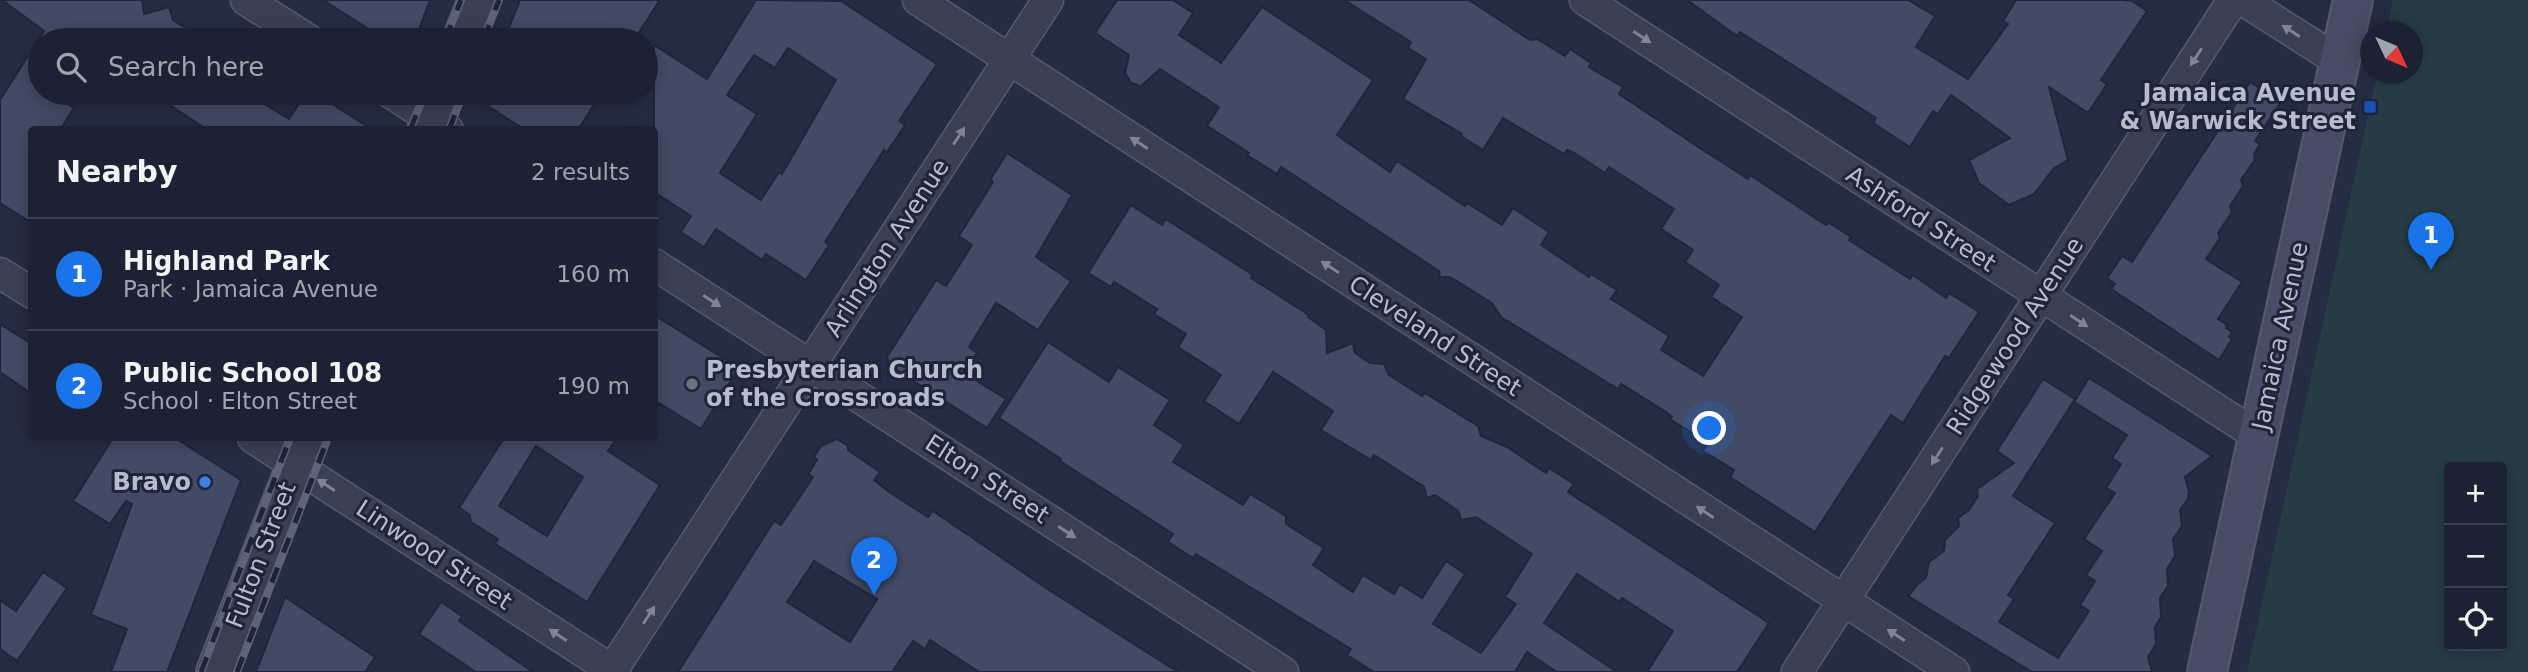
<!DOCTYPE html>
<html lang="en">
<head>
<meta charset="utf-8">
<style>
	:root { --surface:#1c2233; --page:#292f3f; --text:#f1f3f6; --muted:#a0a4ac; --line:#3a3f4e; --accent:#1a73e8 }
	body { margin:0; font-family:"DejaVu Sans",sans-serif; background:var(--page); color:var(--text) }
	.controls { position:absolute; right:21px; bottom:21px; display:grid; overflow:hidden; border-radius:7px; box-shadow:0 4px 18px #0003 }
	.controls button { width:63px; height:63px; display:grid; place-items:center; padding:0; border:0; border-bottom:2px solid var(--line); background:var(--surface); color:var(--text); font:35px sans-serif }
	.compass { position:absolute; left:2360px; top:21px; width:63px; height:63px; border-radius:50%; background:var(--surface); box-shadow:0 4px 18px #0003; rotate:134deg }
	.you { position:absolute; left:1710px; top:429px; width:24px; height:24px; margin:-18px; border:5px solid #fff; border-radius:50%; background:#1a73e8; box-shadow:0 0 0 10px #1a73e833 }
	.badge { display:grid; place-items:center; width:46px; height:46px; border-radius:50%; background:var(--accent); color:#fff; font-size:23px; font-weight:700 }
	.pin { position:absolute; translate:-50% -58px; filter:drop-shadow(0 2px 4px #0008) }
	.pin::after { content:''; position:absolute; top:37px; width:24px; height:21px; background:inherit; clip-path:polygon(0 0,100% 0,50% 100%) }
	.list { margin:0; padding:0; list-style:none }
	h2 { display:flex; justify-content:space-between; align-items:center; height:91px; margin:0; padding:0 28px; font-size:30px }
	h2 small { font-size:23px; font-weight:400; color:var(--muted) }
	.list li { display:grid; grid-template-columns:46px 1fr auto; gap:21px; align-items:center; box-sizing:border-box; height:112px; padding:0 28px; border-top:2px solid var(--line) }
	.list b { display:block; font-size:26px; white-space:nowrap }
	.list p { margin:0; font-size:23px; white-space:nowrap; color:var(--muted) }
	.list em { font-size:23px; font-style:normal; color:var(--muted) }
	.icon { flex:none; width:38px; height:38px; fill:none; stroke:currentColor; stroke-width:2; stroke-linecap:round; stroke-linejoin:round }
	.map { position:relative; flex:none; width:2528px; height:672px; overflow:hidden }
	.search { position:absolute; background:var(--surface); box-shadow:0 4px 18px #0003; left:28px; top:28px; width:630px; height:77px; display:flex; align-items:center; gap:18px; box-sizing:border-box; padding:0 24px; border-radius:38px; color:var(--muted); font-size:26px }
	.panel { position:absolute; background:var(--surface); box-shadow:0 4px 18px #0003; left:28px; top:126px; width:630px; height:315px; border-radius:7px }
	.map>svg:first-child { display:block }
</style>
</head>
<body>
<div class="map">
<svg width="2528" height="672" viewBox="0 0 2528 672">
	<rect width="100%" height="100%" fill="#252d44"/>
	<path fill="#273c45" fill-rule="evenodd" d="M 2393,0 L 2528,0 L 2528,672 L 2247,672 L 2377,74 L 2412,74 L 2412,32 L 2386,31 ZM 2449,467 L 2502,467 L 2502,646 L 2449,646 Z"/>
	<g fill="#424a65" stroke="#20263b" stroke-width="2" fill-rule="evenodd">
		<polygon points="2,0 142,0 144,14 169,7 173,20 205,40 40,40 40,93 51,93 74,108 60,130 32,130 32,223 0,203 0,100 44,31"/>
		<polygon points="323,0 430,0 415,40 386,40"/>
		<polygon points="520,0 660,0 634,40 504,40"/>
		<path d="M 756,0 L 841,1 L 937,64 L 899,121 L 905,125 L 887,152 L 884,150 L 825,242 L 829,245 L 806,280 L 766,254 L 762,260 L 716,229 L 704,247 L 681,232 L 691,216 L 654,192 L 654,45 L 707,79 ZM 788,48 L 836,80 L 782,174 L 779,172 L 761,200 L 720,173 L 757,114 L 727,95 L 754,55 L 775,68 Z"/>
		<polygon points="1117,0 1173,0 1193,13 1179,35 1221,63 1262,7 1373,80 1337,135 1390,172 1397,161 1465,206 1467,203 1502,225 1513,208 1549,232 1541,245 1589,277 1591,274 1617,290 1611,299 1669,336 1661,350 1703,376 1742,317 1711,297 1719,285 1685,262 1693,250 1661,229 1674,209 1609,167 1605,173 1576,154 1567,150 1564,154 1503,118 1483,150 1461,136 1462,134 1403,99 1426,59 1408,48 1411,42 1344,0 1469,0 1530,40 1537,39 1565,56 1570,49 1591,63 1589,67 1623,87 1619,94 1706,152 1748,179 1750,175 1826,225 1828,222 1851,237 1849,240 1910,279 1913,275 1946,298 1949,293 1979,312 1949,358 1945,356 1903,423 1891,415 1815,532 1730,477 1734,470 1703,451 1708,443 1670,419 1672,417 1666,412 1621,384 1618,389 1501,317 1492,303 1450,277 1440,277 1439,271 1281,167 1277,174 1247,155 1249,153 1207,126 1219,107 1160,69 1141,86 1131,83 1125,73 1129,55 1095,33"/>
		<polygon points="1687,0 1908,0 1935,16 1916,47 1968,79 2008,24 2003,21 2016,0 2124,0 2132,1 2147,11 2101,80 2107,84 2088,113 2049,87 2068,160 2054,168 2034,194 2009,205 1979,183 1969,160 2010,138 1951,95 1938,114 1933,111 1910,147 1873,123 1876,118 1740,32 1737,36"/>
		<polygon points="2250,82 2281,102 2255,141 2260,144 2254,154 2255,160 2241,180 2243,186 2230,206 2232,212 2218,233 2220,238 2206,259 2242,282 2218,319 2227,325 2226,328 2232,332 2229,337 2232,339 2219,360 2111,289 2115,284 2107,278 2122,256 2132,262"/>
		<polygon points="151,93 247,93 289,119 306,93 315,93 373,130 208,130"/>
		<polygon points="468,93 601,93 578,130 525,130"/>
		<polygon points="1007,153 1072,195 1036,257 1071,281 1038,330 996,303 969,347 977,353 964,373 1006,399 987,428 890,366 887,357 936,280 946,286 972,245 959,236 993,182 990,180"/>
		<polygon points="1131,205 1162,225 1166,219 1253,275 1251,278 1309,315 1308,317 1326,330 1327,353 1353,343 1355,353 1370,363 1384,364 1389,375 1422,396 1425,393 1478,426 1481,436 1507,447 1546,473 1549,468 1574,484 1568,492 1769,623 1737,672 1647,672 1673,631 1622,598 1620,602 1577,574 1544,623 1617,672 1557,672 1527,652 1515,672 1374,672 1347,655 1351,649 1196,554 1193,558 1168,542 1173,534 1060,461 1061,459 999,418 1048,342 1109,382 1118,367 1170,400 1154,425 1184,445 1173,462 1243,505 1250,494 1286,516 1286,524 1324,548 1313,565 1353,592 1363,575 1394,594 1400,584 1422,598 1446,561 1465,574 1433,624 1481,653 1516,604 1505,597 1532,554 1476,517 1461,520 1458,511 1435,495 1427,498 1424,487 1374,455 1371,460 1321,430 1333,411 1273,372 1239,424 1204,401 1221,375 1178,347 1186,334 1154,314 1157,309 1114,282 1111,287 1088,273"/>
		<polygon points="654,315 739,368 701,429 654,400"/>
		<polygon points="0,324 32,344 32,394 0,372"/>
		<polygon points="2089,378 2212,456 2185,477 2189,492 2188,499 2180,510 2182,526 2173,539 2175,556 2167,569 2168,586 2160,598 2161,617 2155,627 2156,644 2148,657 2152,672 2032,672 1908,596 1918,584 1926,578 1929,562 1944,551 1945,540 1959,526 1958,518 1969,510 1978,496 1977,489 2014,463 1997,451 2043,379 2075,399 2013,496 2055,523 2008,595 2014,599 1999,622 2058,658 2089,611 2080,605 2095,581 2086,575 2102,551 2084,539 2115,493 2106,488 2121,464 2112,458 2127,435 2074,402"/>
		<polygon points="113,438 175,438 241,480 167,672 111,672 127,629 91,615 132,504 126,501 110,524 73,501"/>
		<path d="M 504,438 L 617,438 L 608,451 L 660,485 L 587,602 L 495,544 L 498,539 L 471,522 L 470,515 L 459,508 ZM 536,446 L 583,477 L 547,536 L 499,506 Z"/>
		<path d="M 837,439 L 848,446 L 848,450 L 880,472 L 874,480 L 889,492 L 928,517 L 933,511 L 1049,590 L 1178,672 L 979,672 L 930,640 L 925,649 L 913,641 L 892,672 L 678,672 L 774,521 L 781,525 L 813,477 L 808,474 L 817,460 L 814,457 L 821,446 ZM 814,561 L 877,599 L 850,642 L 787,602 Z"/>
		<polygon points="43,572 67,588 17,661 0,649 0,600 16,611"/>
		<polygon points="285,597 375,657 365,672 256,672"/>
		<polygon points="441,602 462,616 459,621 533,672 476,672 419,634"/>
	</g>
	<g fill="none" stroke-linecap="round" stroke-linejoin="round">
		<defs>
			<g id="minor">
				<polyline points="246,0 309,40"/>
				<polyline points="918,0 1954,672"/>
				<polyline points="1585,0 2258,436"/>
				<polyline points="2243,0 2340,62"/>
				<polyline points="391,93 448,130"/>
				<polyline points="654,264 1283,672"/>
				<polyline points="0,273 32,293"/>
				<polyline points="253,438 615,672"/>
				<polyline points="611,672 1048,0"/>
				<polyline points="1797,672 2233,0"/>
			</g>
			<g id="tertiary">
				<polyline points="462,40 478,0"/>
				<polyline points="427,130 442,93"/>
				<polyline points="216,672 307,438"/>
			</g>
			<polyline id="secondary" points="2207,672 2353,0"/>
		</defs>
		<use href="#minor" stroke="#555a6e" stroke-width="33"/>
		<use href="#tertiary" stroke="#555a6e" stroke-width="42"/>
		<use href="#secondary" stroke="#555a6e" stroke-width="42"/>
		<use href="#minor" stroke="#3a4054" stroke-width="30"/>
		<use href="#tertiary" stroke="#3a4054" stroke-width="38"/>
		<use href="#secondary" stroke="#484d67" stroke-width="38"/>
		<defs>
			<g id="rail">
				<polyline points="445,40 461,0"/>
				<polyline points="483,40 499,0"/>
				<polyline points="410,130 425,93"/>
				<polyline points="449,130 463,93"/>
				<polyline points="201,672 290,438"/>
				<polyline points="237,672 328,438"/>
			</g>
		</defs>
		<use href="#rail" stroke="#5c637b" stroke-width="8"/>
		<use href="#rail" stroke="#1e2439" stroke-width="5" stroke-dasharray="16" stroke-linecap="butt"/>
	</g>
	<defs><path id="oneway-solid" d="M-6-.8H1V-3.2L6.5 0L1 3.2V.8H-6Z" transform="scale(1.75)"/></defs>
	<g fill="#7f8497">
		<use href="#oneway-solid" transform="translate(2291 31) rotate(-147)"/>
		<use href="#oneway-solid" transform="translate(1642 37) rotate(33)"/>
		<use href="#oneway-solid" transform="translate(2196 57) rotate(123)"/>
		<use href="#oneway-solid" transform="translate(959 136) rotate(-57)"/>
		<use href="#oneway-solid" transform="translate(1139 143) rotate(-147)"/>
		<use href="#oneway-solid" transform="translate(1330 267) rotate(-147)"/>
		<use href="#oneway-solid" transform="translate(712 301) rotate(33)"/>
		<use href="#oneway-solid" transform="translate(2079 321) rotate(33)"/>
		<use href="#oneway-solid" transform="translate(1937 456) rotate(123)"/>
		<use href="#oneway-solid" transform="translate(326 485) rotate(-147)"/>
		<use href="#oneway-solid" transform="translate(1705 512) rotate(-147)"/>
		<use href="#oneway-solid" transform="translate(1067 532) rotate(33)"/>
		<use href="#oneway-solid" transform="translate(649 615) rotate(-57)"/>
		<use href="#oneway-solid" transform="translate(558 635) rotate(-147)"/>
		<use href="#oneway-solid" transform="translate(1896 635) rotate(-147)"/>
	</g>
	<rect fill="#1a4fb4" stroke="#1e2439" stroke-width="2.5" x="2363" y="100" width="14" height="14" rx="3.5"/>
	<circle fill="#6b7280" stroke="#1e2439" stroke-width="2.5" cx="692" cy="384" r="7"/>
	<circle fill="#3f7fe0" stroke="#1e2439" stroke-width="2.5" cx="205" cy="482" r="7"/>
	<g text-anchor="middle" stroke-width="6" stroke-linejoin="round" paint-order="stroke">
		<g font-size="24" font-weight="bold" fill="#b7bccd" stroke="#1e2439" text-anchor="end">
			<text x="2356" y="101">Jamaica Avenue<tspan x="2356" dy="28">&amp; Warwick Street</tspan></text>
			<text x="706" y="378" text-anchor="start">Presbyterian Church<tspan x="706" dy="28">of the Crossroads</tspan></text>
			<text x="191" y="490">Bravo</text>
		</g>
		<g font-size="24" fill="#b7bccd" stroke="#1e2439">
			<text transform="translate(1921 219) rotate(33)" y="8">Ashford Street</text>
			<text transform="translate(887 248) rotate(-57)" y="8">Arlington Avenue</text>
			<text transform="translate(1435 336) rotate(33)" y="8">Cleveland Street</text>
			<text transform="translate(2015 336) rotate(-57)" y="8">Ridgewood Avenue</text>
			<text transform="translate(2280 336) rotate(-78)" y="8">Jamaica Avenue</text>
			<text transform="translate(987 479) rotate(33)" y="8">Elton Street</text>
			<text transform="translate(261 555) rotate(-69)" y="8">Fulton Street</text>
			<text transform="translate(434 555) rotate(33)" y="8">Linwood Street</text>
		</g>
	</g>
</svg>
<div class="controls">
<button>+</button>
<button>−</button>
<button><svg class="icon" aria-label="locate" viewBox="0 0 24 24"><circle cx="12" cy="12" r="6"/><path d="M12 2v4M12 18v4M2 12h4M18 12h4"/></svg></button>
</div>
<svg class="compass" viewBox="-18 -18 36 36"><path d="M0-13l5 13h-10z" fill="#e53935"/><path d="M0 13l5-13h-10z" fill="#a0a4ac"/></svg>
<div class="you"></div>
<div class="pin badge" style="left:2431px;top:270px">1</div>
<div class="pin badge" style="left:874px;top:595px">2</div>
<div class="search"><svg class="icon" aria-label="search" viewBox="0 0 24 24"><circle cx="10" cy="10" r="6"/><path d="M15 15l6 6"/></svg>Search here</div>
<section class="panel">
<h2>Nearby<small>2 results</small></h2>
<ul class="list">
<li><span class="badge">1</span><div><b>Highland Park</b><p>Park · Jamaica Avenue</p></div><em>160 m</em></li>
<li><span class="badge">2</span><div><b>Public School 108</b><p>School · Elton Street</p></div><em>190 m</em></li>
</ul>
</section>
</div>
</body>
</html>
